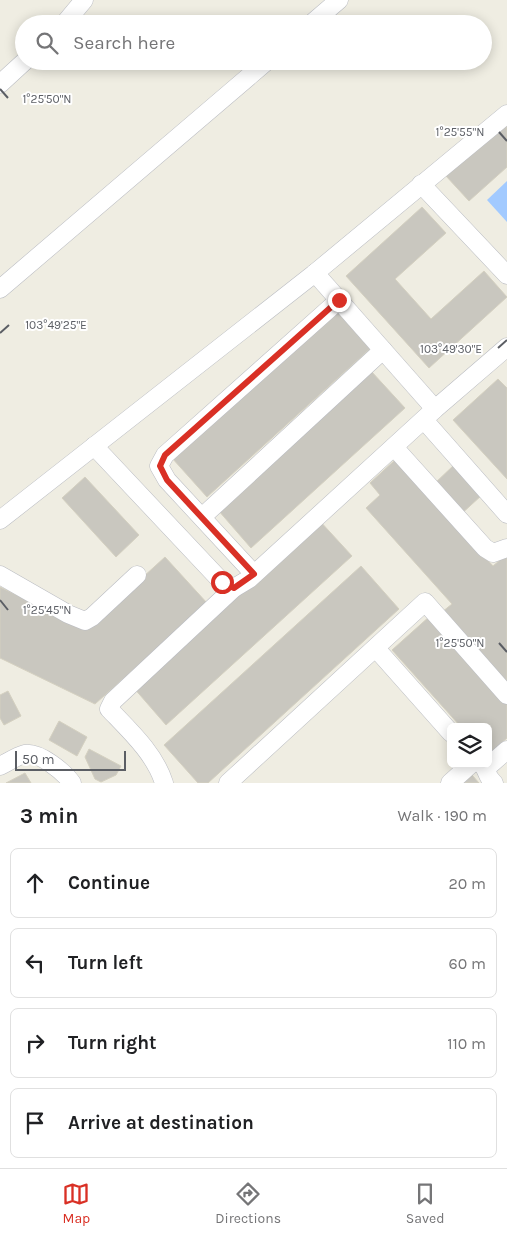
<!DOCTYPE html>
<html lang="en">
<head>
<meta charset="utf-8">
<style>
	:root { --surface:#fff; --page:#f2f2f2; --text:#202124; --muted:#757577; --line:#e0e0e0; --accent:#d93025 }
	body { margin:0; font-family:Karla,sans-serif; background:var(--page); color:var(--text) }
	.controls { position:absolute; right:15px; bottom:15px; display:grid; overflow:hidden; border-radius:8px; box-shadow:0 2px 12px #0003 }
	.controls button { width:45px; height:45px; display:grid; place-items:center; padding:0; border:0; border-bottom:1px solid var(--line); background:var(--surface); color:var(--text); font:25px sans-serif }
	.scale { position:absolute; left:15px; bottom:12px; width:111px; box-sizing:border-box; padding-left:5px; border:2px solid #5b5e64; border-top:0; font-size:14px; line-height:18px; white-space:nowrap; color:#5b5e64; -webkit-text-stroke:4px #fff; paint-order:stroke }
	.stop { position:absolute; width:15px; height:15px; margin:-11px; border:4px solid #d93025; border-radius:50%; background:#fff }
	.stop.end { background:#d93025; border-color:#fff; box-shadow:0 1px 5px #0008 }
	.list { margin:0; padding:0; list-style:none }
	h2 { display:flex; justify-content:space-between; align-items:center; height:65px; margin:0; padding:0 20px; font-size:21px }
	h2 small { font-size:16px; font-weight:400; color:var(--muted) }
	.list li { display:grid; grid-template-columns:32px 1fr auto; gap:15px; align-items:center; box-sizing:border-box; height:70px; margin:0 10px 10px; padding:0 10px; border:1px solid var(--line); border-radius:8px }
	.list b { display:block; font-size:19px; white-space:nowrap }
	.list em { font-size:16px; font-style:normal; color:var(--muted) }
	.icon { flex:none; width:28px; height:28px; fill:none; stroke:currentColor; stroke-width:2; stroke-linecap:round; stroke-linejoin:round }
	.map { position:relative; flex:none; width:507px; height:783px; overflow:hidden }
	.search { position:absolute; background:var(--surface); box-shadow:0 2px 12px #0003; left:15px; right:15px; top:15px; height:55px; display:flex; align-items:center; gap:12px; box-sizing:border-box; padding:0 18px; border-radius:28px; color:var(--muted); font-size:19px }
	.sheet { height:385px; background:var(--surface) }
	nav { display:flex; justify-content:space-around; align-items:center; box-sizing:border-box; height:70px; border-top:1px solid var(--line); background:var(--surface); font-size:14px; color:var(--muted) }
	nav a { display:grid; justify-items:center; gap:2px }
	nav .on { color:var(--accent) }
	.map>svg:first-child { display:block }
</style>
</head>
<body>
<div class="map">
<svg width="507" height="783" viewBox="0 0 507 783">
	<rect width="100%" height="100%" fill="#efede2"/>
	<polygon fill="#a2caff" points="507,181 507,222 487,200"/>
	<g fill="#c9c7bf" stroke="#d4d0c0">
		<polygon points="507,120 507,167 469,201 446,176"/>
		<polygon points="422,207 446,233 395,279 431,319 484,271 507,297 429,368 346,276"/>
		<polygon points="336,308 372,347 207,497 172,458"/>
		<polygon points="371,371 405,408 251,548 218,510"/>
		<polygon points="498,379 507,388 507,479 453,420"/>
		<polygon points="396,459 493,566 507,554 507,684 442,612 452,604 366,508 380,495 370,483"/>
		<polygon points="454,465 482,495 459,516 433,485"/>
		<polygon points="85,477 139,535 116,557 62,498"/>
		<polygon points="318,519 352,556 166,725 133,687"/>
		<polygon points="165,557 207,603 95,704 0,658 0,587 86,629"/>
		<polygon points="361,566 399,609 208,783 198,783 164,745"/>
		<polygon points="430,616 507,703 507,738 488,755 488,727 461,727 392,650"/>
		<polygon points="8,691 21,716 4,725 0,718 0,695"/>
		<polygon points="59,721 87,737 77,756 49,740"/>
		<polygon points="89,749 121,766 116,775 101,782 95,779 85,757"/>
		<polygon points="25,773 31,783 6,783"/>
		<polygon points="472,775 479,783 463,783"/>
	</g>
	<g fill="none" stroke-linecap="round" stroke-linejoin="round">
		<defs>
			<g id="minor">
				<polyline points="64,24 84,0"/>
				<polyline points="311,24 339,0"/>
				<polyline points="0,84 25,61"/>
				<polyline points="421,184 507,275"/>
				<polyline points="315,273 435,409"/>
				<polyline points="0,289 267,61"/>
				<polyline points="424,420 507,514"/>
				<polyline points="94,446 222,582 234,588 249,579 435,409 507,347"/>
				<polyline points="394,447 485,548 493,553 507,548"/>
				<polyline points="202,517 383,350"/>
				<polyline points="0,520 315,273 507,114"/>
				<polyline points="254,574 167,480 159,466 165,455 339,300"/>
				<polyline points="0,575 68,614 85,621 92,617 137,575"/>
				<polyline points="378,647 380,653 451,733"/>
				<path d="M 481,764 C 488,769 486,777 494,783"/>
				<path d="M 0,766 C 8,762 17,756 25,754 C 40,752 64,772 72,783"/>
				<polyline points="485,767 491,764 507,750"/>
				<path d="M 164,783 C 155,754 130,731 109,709 L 113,701 L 234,588"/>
				<polyline points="228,783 425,602 507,695"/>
				<polyline points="450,783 471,764"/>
			</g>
		</defs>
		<use href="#minor" stroke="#babcc2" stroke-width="19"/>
		<use href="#minor" stroke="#fff" stroke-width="18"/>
	</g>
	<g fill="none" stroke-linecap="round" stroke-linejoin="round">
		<polyline stroke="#d93025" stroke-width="6" points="222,582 234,588 254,574 167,480 160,466 165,455 339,300"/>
	</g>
	<path fill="none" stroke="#5b5e64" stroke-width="2" d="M 0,89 L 8,98M 499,132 L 507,141M 0,333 L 9,325M 498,348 L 507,340M 0,600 L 8,610M 499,643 L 507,652"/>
	<g font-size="12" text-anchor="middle" fill="#5b5e64" stroke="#fff" stroke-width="4" stroke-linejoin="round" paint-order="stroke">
		<text x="47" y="103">1°25'50"N</text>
		<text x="460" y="136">1°25'55"N</text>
		<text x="56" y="329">103°49'25"E</text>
		<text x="451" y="353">103°49'30"E</text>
		<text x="47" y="614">1°25'45"N</text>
		<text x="460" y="647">1°25'50"N</text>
	</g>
</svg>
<div class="controls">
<button><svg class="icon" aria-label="layers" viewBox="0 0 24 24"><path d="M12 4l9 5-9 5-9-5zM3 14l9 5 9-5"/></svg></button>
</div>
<div class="scale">50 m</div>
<div class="stop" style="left:222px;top:582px"></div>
<div class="stop end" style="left:339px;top:300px"></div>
<div class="search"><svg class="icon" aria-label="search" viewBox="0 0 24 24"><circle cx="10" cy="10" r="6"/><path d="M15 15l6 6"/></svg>Search here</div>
</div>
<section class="sheet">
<h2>3 min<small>Walk · 190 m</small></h2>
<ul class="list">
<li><svg class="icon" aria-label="ahead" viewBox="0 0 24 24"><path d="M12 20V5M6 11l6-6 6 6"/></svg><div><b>Continue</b></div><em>20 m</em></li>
<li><svg class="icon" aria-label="left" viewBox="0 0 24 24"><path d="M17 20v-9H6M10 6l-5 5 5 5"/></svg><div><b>Turn left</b></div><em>60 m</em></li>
<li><svg class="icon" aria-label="right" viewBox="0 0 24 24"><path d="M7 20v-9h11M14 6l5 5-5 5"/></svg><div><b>Turn right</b></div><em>110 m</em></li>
<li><svg class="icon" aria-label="arrive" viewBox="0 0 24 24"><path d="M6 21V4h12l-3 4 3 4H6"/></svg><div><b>Arrive at destination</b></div></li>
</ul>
</section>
<nav>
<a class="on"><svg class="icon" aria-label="map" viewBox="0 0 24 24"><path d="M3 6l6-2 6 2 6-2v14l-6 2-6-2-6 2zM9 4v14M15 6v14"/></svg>Map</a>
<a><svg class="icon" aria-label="directions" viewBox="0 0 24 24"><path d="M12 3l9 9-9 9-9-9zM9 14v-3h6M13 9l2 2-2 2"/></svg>Directions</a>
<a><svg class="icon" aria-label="saved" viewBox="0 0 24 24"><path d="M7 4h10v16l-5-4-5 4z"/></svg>Saved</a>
</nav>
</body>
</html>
